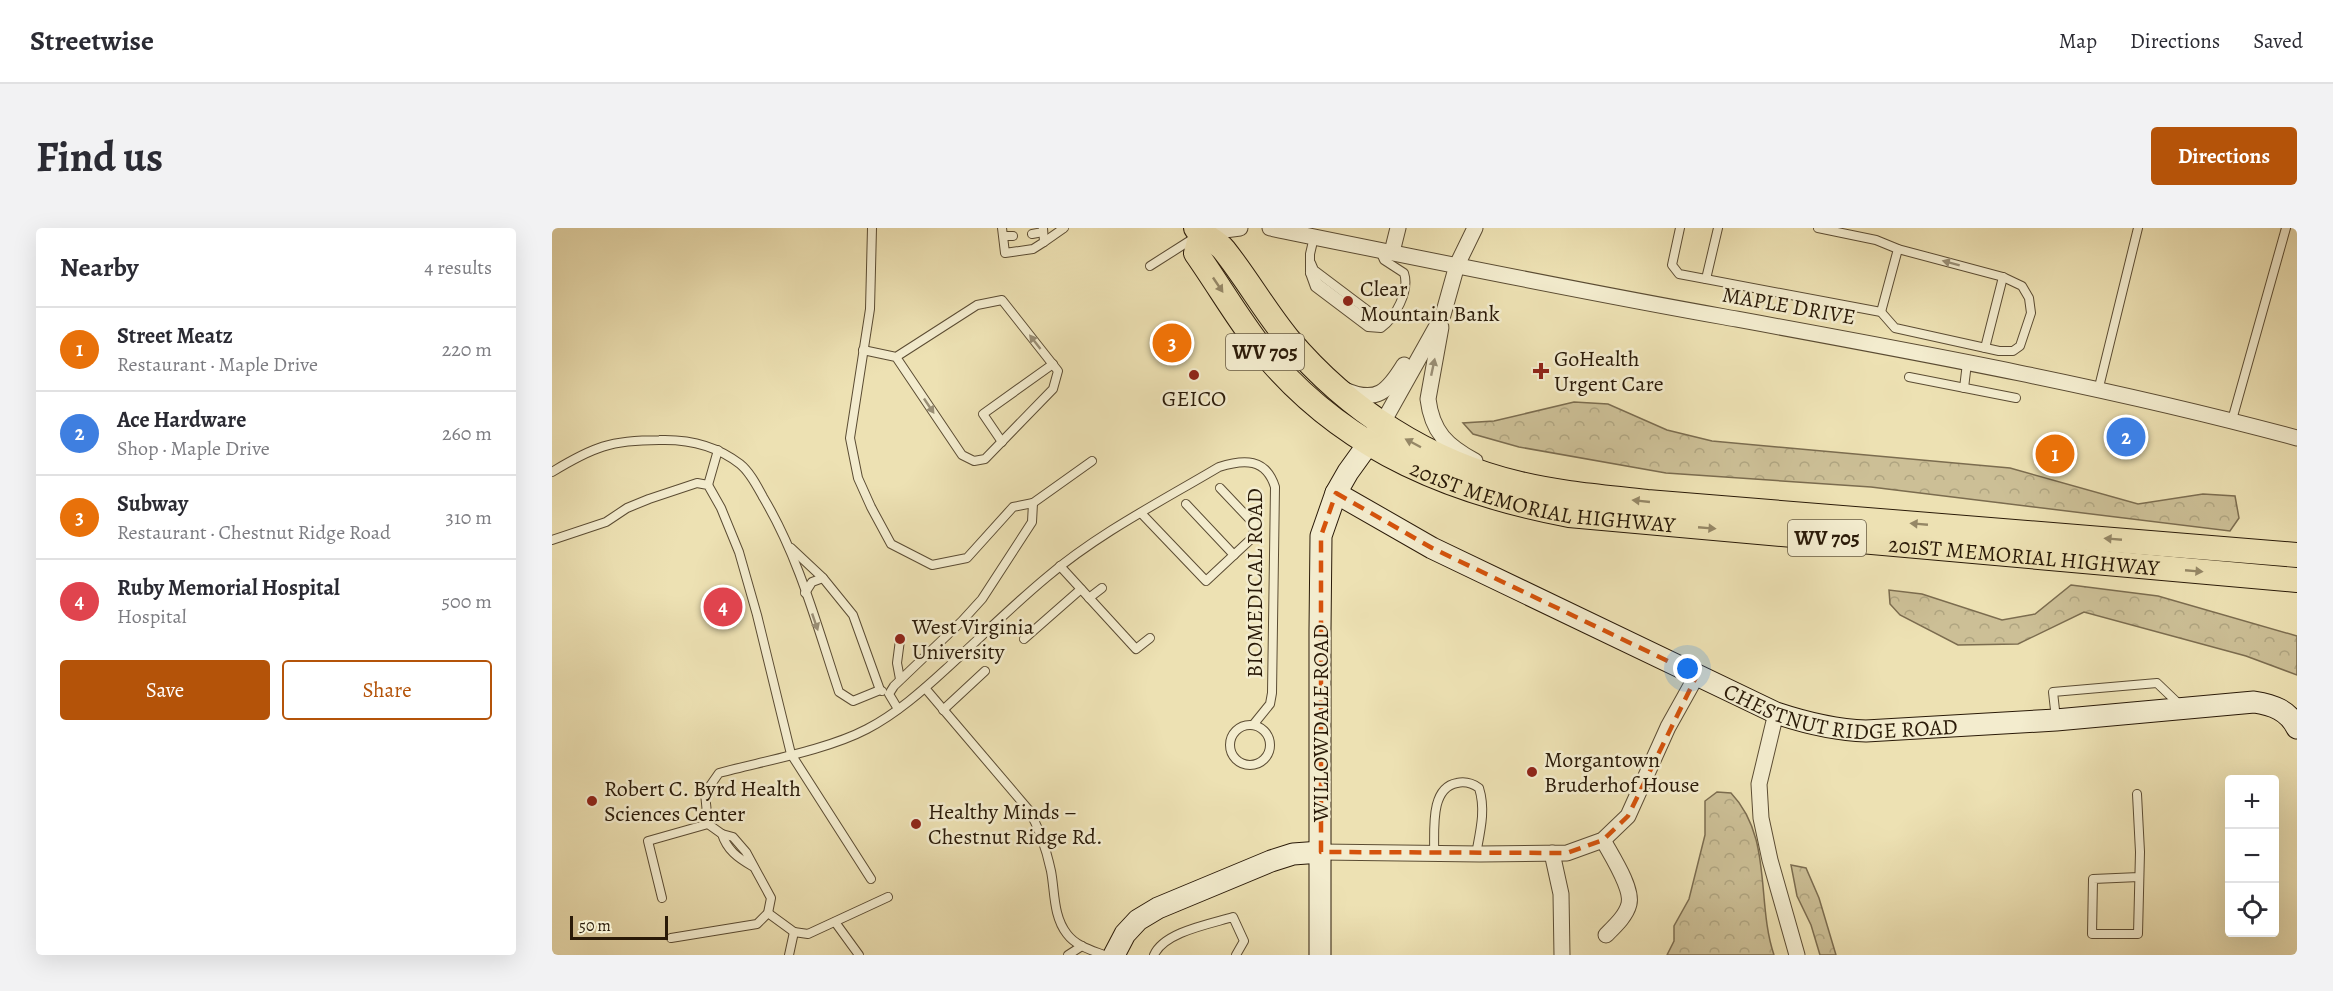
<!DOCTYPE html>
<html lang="en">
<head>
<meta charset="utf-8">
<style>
	:root { --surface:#fff; --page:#f2f2f3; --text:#2b2b33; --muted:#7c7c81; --line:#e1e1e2; --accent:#b45309 }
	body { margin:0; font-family:Alegreya,serif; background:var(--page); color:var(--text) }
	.controls { position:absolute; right:18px; bottom:18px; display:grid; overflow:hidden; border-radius:6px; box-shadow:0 6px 24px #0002 }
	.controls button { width:54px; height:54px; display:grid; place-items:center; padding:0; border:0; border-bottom:2px solid var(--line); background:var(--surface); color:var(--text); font:30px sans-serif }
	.scale { position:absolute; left:18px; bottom:15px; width:98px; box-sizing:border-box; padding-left:6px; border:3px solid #2a1a08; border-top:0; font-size:16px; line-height:21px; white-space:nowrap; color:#2a1a08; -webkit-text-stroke:4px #f3ecce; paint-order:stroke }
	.you { position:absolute; left:1136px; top:441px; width:21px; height:21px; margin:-15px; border:4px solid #fff; border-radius:50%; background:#1a73e8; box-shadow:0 0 0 9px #1a73e833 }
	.badge { display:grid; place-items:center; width:39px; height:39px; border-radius:50%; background:var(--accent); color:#fff; font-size:20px; font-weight:700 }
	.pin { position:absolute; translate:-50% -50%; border:3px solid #fff; box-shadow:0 2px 6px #0006 }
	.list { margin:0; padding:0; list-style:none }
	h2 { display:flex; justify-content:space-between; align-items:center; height:78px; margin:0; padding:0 24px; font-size:26px }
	h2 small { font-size:20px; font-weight:400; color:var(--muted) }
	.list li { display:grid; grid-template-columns:39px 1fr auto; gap:18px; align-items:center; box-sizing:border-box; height:84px; padding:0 24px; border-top:2px solid var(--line) }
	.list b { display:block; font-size:22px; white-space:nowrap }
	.list p { margin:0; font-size:20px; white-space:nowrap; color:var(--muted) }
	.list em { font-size:20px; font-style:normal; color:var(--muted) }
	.actions { display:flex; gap:12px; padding:18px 24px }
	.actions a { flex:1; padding:14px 0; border:2px solid var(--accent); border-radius:6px; text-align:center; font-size:21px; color:var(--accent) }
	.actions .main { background:var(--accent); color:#fff }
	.icon { flex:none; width:33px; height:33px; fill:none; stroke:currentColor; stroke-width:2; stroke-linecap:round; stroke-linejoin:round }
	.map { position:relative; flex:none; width:1745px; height:727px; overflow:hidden; border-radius:6px }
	header { display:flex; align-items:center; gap:36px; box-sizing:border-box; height:84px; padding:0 30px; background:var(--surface); border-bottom:2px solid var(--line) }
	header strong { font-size:28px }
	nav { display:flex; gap:33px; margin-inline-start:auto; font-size:21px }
	.intro { display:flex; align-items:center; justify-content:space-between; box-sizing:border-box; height:144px; padding:0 36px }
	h1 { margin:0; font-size:42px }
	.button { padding:15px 27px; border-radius:6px; background:var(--accent); color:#fff; font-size:21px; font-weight:700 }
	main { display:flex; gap:36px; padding:0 36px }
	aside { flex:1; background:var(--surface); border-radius:6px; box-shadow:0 6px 24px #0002 }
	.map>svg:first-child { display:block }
</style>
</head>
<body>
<header>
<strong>Streetwise</strong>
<nav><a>Map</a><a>Directions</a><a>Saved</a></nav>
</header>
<div class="intro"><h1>Find us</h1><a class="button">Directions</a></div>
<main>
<aside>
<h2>Nearby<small>4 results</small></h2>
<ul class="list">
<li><span class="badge" style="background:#e8710a">1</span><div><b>Street Meatz</b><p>Restaurant · Maple Drive</p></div><em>220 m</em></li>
<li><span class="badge" style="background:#3f7fe0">2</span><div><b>Ace Hardware</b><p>Shop · Maple Drive</p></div><em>260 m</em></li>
<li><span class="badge" style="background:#e8710a">3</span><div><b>Subway</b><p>Restaurant · Chestnut Ridge Road</p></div><em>310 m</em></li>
<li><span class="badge" style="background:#e0444e">4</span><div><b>Ruby Memorial Hospital</b><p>Hospital</p></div><em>500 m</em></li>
</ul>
<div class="actions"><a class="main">Save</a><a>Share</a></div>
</aside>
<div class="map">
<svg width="1745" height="727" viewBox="0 0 1745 727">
	<defs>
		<pattern id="forest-crowns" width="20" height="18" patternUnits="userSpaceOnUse" patternTransform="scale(1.5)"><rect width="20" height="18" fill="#ccbf96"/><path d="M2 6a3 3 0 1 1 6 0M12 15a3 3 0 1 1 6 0" fill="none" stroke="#afa480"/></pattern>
	</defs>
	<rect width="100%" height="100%" fill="#ede1b3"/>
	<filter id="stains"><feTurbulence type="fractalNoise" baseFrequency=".00333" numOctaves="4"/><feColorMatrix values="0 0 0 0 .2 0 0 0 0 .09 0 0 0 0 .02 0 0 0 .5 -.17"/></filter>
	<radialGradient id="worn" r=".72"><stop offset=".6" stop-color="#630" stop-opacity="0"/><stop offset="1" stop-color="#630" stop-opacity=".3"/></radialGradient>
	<g fill="url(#forest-crowns)" stroke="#7b6c4f" stroke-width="1.5">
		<polygon points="1022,174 1056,176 1115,202 1160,213 1458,240 1586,276 1651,266 1683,268 1687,290 1678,303 1319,259 1114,245 967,219 921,206 911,195 942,193"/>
		<polygon points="1519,357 1606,368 1745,408 1745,447 1694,428 1532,384 1466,416 1406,417 1348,387 1338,376 1337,362 1370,366 1450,392 1483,386"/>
		<path d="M 1165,564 L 1179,565 C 1221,609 1204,674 1222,727 L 1115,727 L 1122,713 L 1122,698 L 1137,671 L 1153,607 L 1153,573 Z"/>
		<polygon points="1239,637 1254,640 1267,670 1284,727 1268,727 1259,697 1245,668"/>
	</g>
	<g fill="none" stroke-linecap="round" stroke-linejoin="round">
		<defs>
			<g id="lane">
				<polyline points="320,0 318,81 298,210 306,250 319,279 339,316 380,337 415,330 461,279 481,275 540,233"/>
				<polyline points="450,0 453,25 481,21 492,14 491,0"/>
				<polyline points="1128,0 1120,37 1127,46 1329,84 1343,100 1447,123 1461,123 1468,118 1479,85 1477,70 1470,58 1451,49 1346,21 1324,12 1266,0"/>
				<polyline points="480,6 491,4"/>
				<polyline points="452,8 461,8"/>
				<polyline points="762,9 758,26 758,45 766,55 818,94 831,96"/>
				<polyline points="492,14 512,0"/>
				<polyline points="759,35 762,42 823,88 829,91 839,91"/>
				<polyline points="598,38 642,10"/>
				<path d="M 758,45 L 763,59 L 816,99 L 829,100 C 843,90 858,63 852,45 L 832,32 L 828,23"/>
				<polyline points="1154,51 1166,0"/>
				<polyline points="1329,84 1346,21"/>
				<polyline points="1433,120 1451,49"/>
				<polyline points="311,122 344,129 410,227 422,233 433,231 501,161 506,143 450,72 425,77 344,129"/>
				<polyline points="1357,149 1464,170"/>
				<polyline points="1412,160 1415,135"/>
				<polyline points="1546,163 1586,0"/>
				<polyline points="1680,192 1734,0"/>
				<polyline points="450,214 431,186 501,136"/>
				<path d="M 0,244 C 41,219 59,212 107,212 C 136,211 165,218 188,236 C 198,244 205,258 211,269 C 247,329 265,398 287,464 L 301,473 L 328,462"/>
				<polyline points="156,257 166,222"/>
				<polyline points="634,276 682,327"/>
				<polyline points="589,285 654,353 699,311 704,298 668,260"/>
				<polyline points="0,312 54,294 75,280 97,271 145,255 156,257 169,280 187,324 205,387 239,526 319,651"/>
				<polyline points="239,320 271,350 301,387 328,462 330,463"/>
				<polyline points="508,338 584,421 598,410"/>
				<polyline points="253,365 260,354 271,350"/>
				<polyline points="537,370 550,360"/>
				<polyline points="472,411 529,361"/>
				<polyline points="348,412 345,435 348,451"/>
				<path d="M 373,460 L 476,581 C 488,601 494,620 499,643 C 503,664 501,688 515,706 C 524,718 539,722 552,727"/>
				<polyline points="346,481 337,466 342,458 410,393 430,371 480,294 481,275"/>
				<polyline points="391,482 433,443"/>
				<polyline points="1504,491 1501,464 1605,455 1629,478"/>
				<circle cx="698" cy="517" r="20"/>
				<polyline points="1585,566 1588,624 1586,706 1540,706 1541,651 1587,649"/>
				<path d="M 170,606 C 175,622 186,630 200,638"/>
				<path d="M 882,626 C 883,604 877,560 905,555 C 914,553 920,555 927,560 C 934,582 928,604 924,626"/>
				<polyline points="110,670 96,613 156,596"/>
				<polyline points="216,685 242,704 256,706 336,669"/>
				<polyline points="283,694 307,727"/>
				<path d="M 119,710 L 205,696 L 216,685 L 219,670 L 194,624 L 181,609 L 170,606 L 156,596 L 153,565 L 167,545 C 212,533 275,522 315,501 C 344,486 370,463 394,441 C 428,410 460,378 495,349 C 547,305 608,274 667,239 C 692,231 714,230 723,259 L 720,465 L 718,476 L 701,497"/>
				<polyline points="237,727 242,704"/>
				<polyline points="516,727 530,718"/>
				<path d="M 602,727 C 612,704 658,696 681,689 L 692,713 L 684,727"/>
			</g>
			<g id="street">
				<path d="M 718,0 C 870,31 1021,62 1173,89 C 1364,124 1557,159 1745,210"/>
				<polyline points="650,5 688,0"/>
				<polyline points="840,24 846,0"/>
				<path d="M 889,99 L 876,171 C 880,204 895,218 923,233"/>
				<path d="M 793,162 C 825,176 836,163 852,137"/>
				<polyline points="830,196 891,87 905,37 923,0"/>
				<polyline points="1224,485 1207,556 1209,590 1218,632 1245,727"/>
				<path d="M 1051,612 C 1059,627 1081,660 1077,676 C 1074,688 1063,698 1054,707"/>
				<polyline points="769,624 928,626 1015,625 1051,612 1076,588 1116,499 1145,447"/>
				<polyline points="1000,625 1009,666 1010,727"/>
			</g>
			<g id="secondary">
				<path id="s1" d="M 784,265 L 880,320 L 1224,485 C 1254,495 1282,502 1314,503 L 1504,492 L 1702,474 C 1721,477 1736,482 1745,500"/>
				<polyline points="562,727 573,706 586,692 606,680 719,633 741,626 769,624"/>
				<polyline points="768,727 768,402 769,308 784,265 796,244 827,201"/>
			</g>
			<g id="primary">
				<path d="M 644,0 C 652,9 665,13 672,22 C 695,51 713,83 736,111 C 796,182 877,235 968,256 C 1010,266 1052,269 1095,274 L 1745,327"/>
				<path id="s2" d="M 649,6 L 644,25 C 668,59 693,103 720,134 C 799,224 902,265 1017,287 L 1745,352"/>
			</g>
		</defs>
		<use href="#lane" stroke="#5b4c33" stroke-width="10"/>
		<use href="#street" stroke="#5b4c33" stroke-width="17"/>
		<use href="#secondary" stroke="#2a1a08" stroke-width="23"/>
		<use href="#primary" stroke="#2a1a08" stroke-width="26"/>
		<use href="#lane" stroke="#f3ecce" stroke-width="8"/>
		<use href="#street" stroke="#f3ecce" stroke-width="15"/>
		<use href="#secondary" stroke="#f3ecce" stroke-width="21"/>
		<use href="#primary" stroke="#ede1b3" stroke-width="24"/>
	</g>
	<defs><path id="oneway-solid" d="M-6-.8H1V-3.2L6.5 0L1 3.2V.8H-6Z" transform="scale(1.5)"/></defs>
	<g fill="#998e75">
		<use href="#oneway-solid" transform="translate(1399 35) rotate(-165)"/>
		<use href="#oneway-solid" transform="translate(483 114) rotate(-128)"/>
		<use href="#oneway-solid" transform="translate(881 139) rotate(-78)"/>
		<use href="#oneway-solid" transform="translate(377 178) rotate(56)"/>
		<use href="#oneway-solid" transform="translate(263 394) rotate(71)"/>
	</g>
	<g fill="#958766">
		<use href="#oneway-solid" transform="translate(666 57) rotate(56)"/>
		<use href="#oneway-solid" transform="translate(861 215) rotate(-152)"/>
		<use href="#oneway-solid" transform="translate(1089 273) rotate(-174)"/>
		<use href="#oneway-solid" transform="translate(1367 296) rotate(-175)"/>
		<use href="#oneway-solid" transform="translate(1155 300) rotate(5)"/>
		<use href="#oneway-solid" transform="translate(1561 311) rotate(-175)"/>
		<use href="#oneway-solid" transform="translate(1642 343) rotate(5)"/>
	</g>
	<path fill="none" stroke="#d5530c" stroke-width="4.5" stroke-dasharray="12 8" stroke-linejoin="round" d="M 784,265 L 880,320 L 1145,447 L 1076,588 L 1051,612 L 1015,625 L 769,624 L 769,308 Z"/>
	<g fill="#8f2418" stroke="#f3ecce" stroke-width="2">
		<circle cx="796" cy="73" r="6"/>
		<path d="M986 134h6v6h6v6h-6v6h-6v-6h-6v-6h6z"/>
		<circle cx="642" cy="147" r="6"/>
		<circle cx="348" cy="411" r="6"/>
		<circle cx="980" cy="544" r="6"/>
		<circle cx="40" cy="573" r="6"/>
		<circle cx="364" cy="596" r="6"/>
	</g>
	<g text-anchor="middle" stroke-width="5" stroke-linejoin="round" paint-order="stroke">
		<g fill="#f3ecce" stroke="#665943" stroke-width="1.5">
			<rect x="674" y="106" width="78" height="36" rx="4.5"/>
			<rect x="1236" y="292" width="78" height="36" rx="4.5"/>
		</g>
		<g font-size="21" font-weight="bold" fill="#2a1a08">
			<text x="713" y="131">WV 705</text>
			<text x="1275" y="317">WV 705</text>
		</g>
		<g font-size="22" fill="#2a1a08" stroke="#f3ecce" text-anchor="start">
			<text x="808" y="68">Clear<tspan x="808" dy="25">Mountain Bank</tspan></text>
			<text x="1002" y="138">GoHealth<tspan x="1002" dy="25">Urgent Care</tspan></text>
			<text x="642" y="178" text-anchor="middle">GEICO</text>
			<text x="360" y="406">West Virginia<tspan x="360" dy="25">University</tspan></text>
			<text x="992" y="539">Morgantown<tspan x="992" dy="25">Bruderhof House</tspan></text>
			<text x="52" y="568">Robert C. Byrd Health<tspan x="52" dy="25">Sciences Center</tspan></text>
			<text x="376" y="591">Healthy Minds –<tspan x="376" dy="25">Chestnut Ridge Rd.</tspan></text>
		</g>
		<g font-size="22" fill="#2a1a08" stroke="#f3ecce">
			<text transform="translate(1237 77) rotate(10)" y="8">MAPLE DRIVE</text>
			<text dy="8" stroke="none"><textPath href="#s2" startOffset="464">201ST MEMORIAL HIGHWAY</textPath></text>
			<text dy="8" stroke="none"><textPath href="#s2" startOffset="950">201ST MEMORIAL HIGHWAY</textPath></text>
			<text transform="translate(702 355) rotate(-90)" y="8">BIOMEDICAL ROAD</text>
			<text dy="8" stroke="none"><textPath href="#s1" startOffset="556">CHESTNUT RIDGE ROAD</textPath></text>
			<text transform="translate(768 495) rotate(-90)" y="8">WILLOWDALE ROAD</text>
		</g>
	</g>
	<rect width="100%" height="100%" filter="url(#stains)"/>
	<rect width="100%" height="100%" fill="url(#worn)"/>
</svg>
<div class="controls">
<button>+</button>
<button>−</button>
<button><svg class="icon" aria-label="locate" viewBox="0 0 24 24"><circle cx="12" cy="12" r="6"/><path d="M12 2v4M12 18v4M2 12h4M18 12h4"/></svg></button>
</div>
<div class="scale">50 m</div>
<div class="you"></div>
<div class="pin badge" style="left:1503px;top:226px;background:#e8710a">1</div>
<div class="pin badge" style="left:1574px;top:209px;background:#3f7fe0">2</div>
<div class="pin badge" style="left:620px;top:115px;background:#e8710a">3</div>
<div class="pin badge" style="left:171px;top:379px;background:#e0444e">4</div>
</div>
</main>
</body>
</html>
